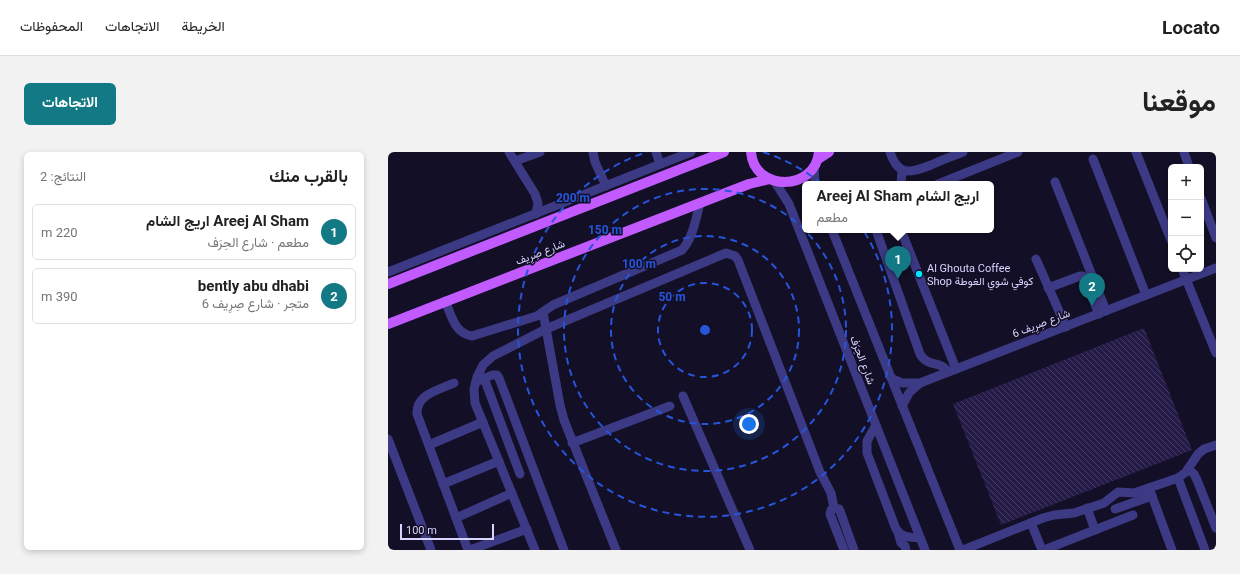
<!DOCTYPE html>
<html lang="ar">
<head>
<meta charset="utf-8">
<style>
	:root { --surface:#fff; --page:#f2f2f2; --text:#222; --muted:#767676; --line:#e0e0e0; --accent:#137a85 }
	body { margin:0; font-family:Roboto,Vazirmatn,sans-serif; background:var(--page); color:var(--text); direction:rtl }
	.controls { position:absolute; right:12px; top:12px; display:grid; overflow:hidden; border-radius:6px; box-shadow:0 2px 6px #0003 }
	.controls button { width:36px; height:36px; display:grid; place-items:center; padding:0; border:0; border-bottom:1px solid var(--line); background:var(--surface); color:var(--text); font:20px sans-serif }
	.scale { position:absolute; left:12px; bottom:10px; width:94px; box-sizing:border-box; padding-left:4px; border:2px solid #d9d4ff; border-top:0; font-size:11px; line-height:14px; white-space:nowrap; color:#d9d4ff; -webkit-text-stroke:3px #130f26; paint-order:stroke }
	.you { position:absolute; left:361px; top:272px; width:14px; height:14px; margin:-10px; border:3px solid #fff; border-radius:50%; background:#1a73e8; box-shadow:0 0 0 6px #1a73e833 }
	.badge { display:grid; place-items:center; width:26px; height:26px; border-radius:50%; background:var(--accent); color:#fff; font-size:13px; font-weight:700 }
	.pin { position:absolute; translate:-50% -33px; filter:drop-shadow(0 1px 2px #0008) }
	.pin::after { content:''; position:absolute; top:21px; width:14px; height:12px; background:inherit; clip-path:polygon(0 0,100% 0,50% 100%) }
	.popup { position:absolute; left:414px; top:29px; width:192px; height:52px; box-sizing:border-box; display:grid; place-content:center; border-radius:6px; background:var(--surface); filter:drop-shadow(0 1px 3px #0005); font-size:13px; white-space:nowrap; color:var(--muted) }
	.popup b { font-size:15px; color:var(--text) }
	.popup::after { content:''; position:absolute; left:50%; top:100%; margin-left:-8px; border:8px solid transparent; border-top-color:var(--surface) }
	.list { margin:0; padding:0; list-style:none }
	h2 { display:flex; justify-content:space-between; align-items:center; height:52px; margin:0; padding:0 16px; font-size:17px }
	h2 small { font-size:13px; font-weight:400; color:var(--muted) }
	.list li { display:grid; grid-template-columns:26px 1fr auto; gap:12px; align-items:center; box-sizing:border-box; height:56px; margin:0 8px 8px; padding:0 8px; border:1px solid var(--line); border-radius:6px }
	.list b { display:block; font-size:15px; white-space:nowrap }
	.list p { margin:0; font-size:13px; white-space:nowrap; color:var(--muted) }
	.list em { font-size:13px; font-style:normal; color:var(--muted) }
	.icon { flex:none; width:22px; height:22px; fill:none; stroke:currentColor; stroke-width:2; stroke-linecap:round; stroke-linejoin:round }
	.map { position:relative; flex:none; width:828px; height:398px; overflow:hidden; direction:ltr; border-radius:6px }
	header { display:flex; align-items:center; gap:24px; box-sizing:border-box; height:56px; padding:0 20px; background:var(--surface); border-bottom:1px solid var(--line) }
	header strong { font-size:19px }
	nav { display:flex; gap:22px; margin-inline-start:auto; font-size:14px }
	.intro { display:flex; align-items:center; justify-content:space-between; box-sizing:border-box; height:96px; padding:0 24px }
	h1 { margin:0; font-size:28px }
	.button { padding:10px 18px; border-radius:6px; background:var(--accent); color:#fff; font-size:14px; font-weight:700 }
	main { display:flex; gap:24px; padding:0 24px }
	aside { flex:1; background:var(--surface); border-radius:6px; box-shadow:0 2px 6px #0003 }
	.map>svg:first-child { display:block }
</style>
</head>
<body>
<header>
<strong>Locato</strong>
<nav><a>الخريطة</a><a>الاتجاهات</a><a>المحفوظات</a></nav>
</header>
<div class="intro"><h1>موقعنا</h1><a class="button">الاتجاهات</a></div>
<main>
<div class="map">
<svg width="828" height="398" viewBox="0 0 828 398">
	<defs>
		<pattern id="building-back-hatch" width="6" height="6" patternUnits="userSpaceOnUse"><rect width="6" height="6" fill="#241b47"/><path d="M-1 5l2 2M0 0l6 6M5-1l2 2" fill="none" stroke="#433b63"/></pattern>
	</defs>
	<rect width="100%" height="100%" fill="#130f26"/>
	<polygon fill="url(#building-back-hatch)" points="756,176 804,298 613,373 565,252"/>
	<g fill="none" stroke-linecap="round" stroke-linejoin="round">
		<g stroke="#3d3a85" stroke-width="9">
			<polyline points="121,0 147,42 150,51 148,62"/>
			<polyline points="205,0 207,10 218,34"/>
			<polyline points="268,0 272,12"/>
			<path d="M 502,0 C 510,25 523,21 543,13 C 554,8 565,4 575,0"/>
			<polyline points="748,0 783,88"/>
			<polyline points="796,0 801,15"/>
			<polyline points="705,7 758,143"/>
			<polyline points="127,9 152,0"/>
			<polyline points="426,14 427,32"/>
			<polyline points="387,30 401,52 537,398"/>
			<polyline points="667,30 718,159"/>
			<polyline points="513,32 514,18"/>
			<polyline points="550,32 630,0"/>
			<polyline points="813,46 828,86"/>
			<polyline points="444,78 572,398"/>
			<path d="M 488,78 L 532,202 C 540,216 553,208 560,220"/>
			<polyline points="513,78 568,217"/>
			<polyline points="648,107 678,175"/>
			<polyline points="794,117 828,201"/>
			<polyline points="0,120 303,0"/>
			<polyline points="660,136 692,124 695,124 711,162"/>
			<path d="M 57,149 C 64,164 66,181 84,184 L 149,164 L 165,153 L 294,98 C 305,86 308,66 312,51"/>
			<polyline points="155,160 172,253 176,268 228,398"/>
			<polyline points="96,226 132,322"/>
			<polyline points="503,226 514,231 532,231 828,116"/>
			<polyline points="88,230 104,223 109,223 111,226 176,398"/>
			<path d="M 66,231 C 51,238 28,242 29,262 L 80,398"/>
			<polyline points="295,244 362,398"/>
			<polyline points="514,254 521,241 532,231"/>
			<path d="M 488,273 L 479,289 L 479,301 L 508,377 C 514,386 522,385 532,386"/>
			<polyline points="0,287 43,398"/>
			<polyline points="184,291 282,254"/>
			<polyline points="41,293 95,270"/>
			<polyline points="800,317 806,322 809,328 828,376"/>
			<polyline points="790,326 817,398"/>
			<polyline points="55,332 111,309"/>
			<polyline points="761,336 784,398"/>
			<polyline points="699,356 707,378"/>
			<polyline points="727,357 764,344"/>
			<polyline points="68,366 124,341"/>
			<polyline points="643,371 654,398"/>
			<polyline points="510,380 513,391 517,394 518,398"/>
			<polyline points="82,398 139,377"/>
			<polyline points="147,398 87,251 86,237 89,225 95,213 105,204 158,177 338,101 347,104 350,108 432,320 443,341 446,356"/>
			<polyline points="456,398 442,362 443,358 446,356 451,357 452,359 466,398"/>
			<polyline points="575,398 655,366 666,363 686,361 716,351 730,340 746,341 790,326 798,320 810,302 816,297 828,293"/>
			<polyline points="656,398 745,363"/>
		</g>
		<g stroke="#c25bff" stroke-width="10">
			<path d="M 363,0 C 366,40 427,40 431,0"/>
			<polyline points="430,7 441,0"/>
			<polyline points="0,132 336,0"/>
			<polyline points="0,172 361,32 382,27"/>
		</g>
	</g>
	<g fill="none" stroke="#2655da" stroke-width="2" stroke-dasharray="7 5">
		<circle cx="317" cy="178" r="47"/>
		<circle cx="317" cy="178" r="94"/>
		<circle cx="317" cy="178" r="141"/>
		<path d="M375 0A187 187 0 1 1 259 0"/>
	</g>
	<circle fill="#00e5ff" stroke="#130f26" stroke-width="1.5" cx="531" cy="122" r="4"/>
	<g text-anchor="middle" stroke-width="3" stroke-linejoin="round" paint-order="stroke">
		<g font-size="11" fill="#d9d4ff" stroke="#130f26">
			<text transform="translate(152 100) rotate(-21)" y="4">شارع صِرِيف</text>
			<text transform="translate(653 171) rotate(-21)" y="4">شارع صِرِيف 6</text>
			<text transform="translate(475 208) rotate(69)" y="4">شارع الحِرَف</text>
		</g>
		<g font-size="11" fill="#d9d4ff" stroke="#130f26" text-anchor="start">
			<text x="539" y="120">Al Ghouta Coffee<tspan x="539" dy="13">Shop كوفي شوي الغوطة</tspan></text>
		</g>
	</g>
	<circle cx="317" cy="178" r="6" fill="#2655da" stroke="#130f26" stroke-width="2"/>
	<g font-size="12" text-anchor="middle" font-weight="bold" fill="#2655da" stroke="#130f26" stroke-width="3" stroke-linejoin="round" paint-order="stroke">
		<text x="185" y="50">200 m</text>
		<text x="217" y="82">150 m</text>
		<text x="251" y="116">100 m</text>
		<text x="284" y="149">50 m</text>
	</g>
</svg>
<div class="controls">
<button>+</button>
<button>−</button>
<button><svg class="icon" aria-label="locate" viewBox="0 0 24 24"><circle cx="12" cy="12" r="6"/><path d="M12 2v4M12 18v4M2 12h4M18 12h4"/></svg></button>
</div>
<div class="scale">100 m</div>
<div class="you"></div>
<div class="pin badge" style="left:510px;top:127px">1</div>
<div class="popup"><b>Areej Al Sham اريج الشام</b>مطعم</div>
<div class="pin badge" style="left:704px;top:154px">2</div>
</div>
<aside>
<h2>بالقرب منك<small>النتائج: 2</small></h2>
<ul class="list">
<li><span class="badge">1</span><div><b>Areej Al Sham اريج الشام</b><p>مطعم · شارع الحِرَف</p></div><em>220 m</em></li>
<li><span class="badge">2</span><div><b>bently abu dhabi</b><p>متجر · شارع صِرِيف 6</p></div><em>390 m</em></li>
</ul>
</aside>
</main>
</body>
</html>
